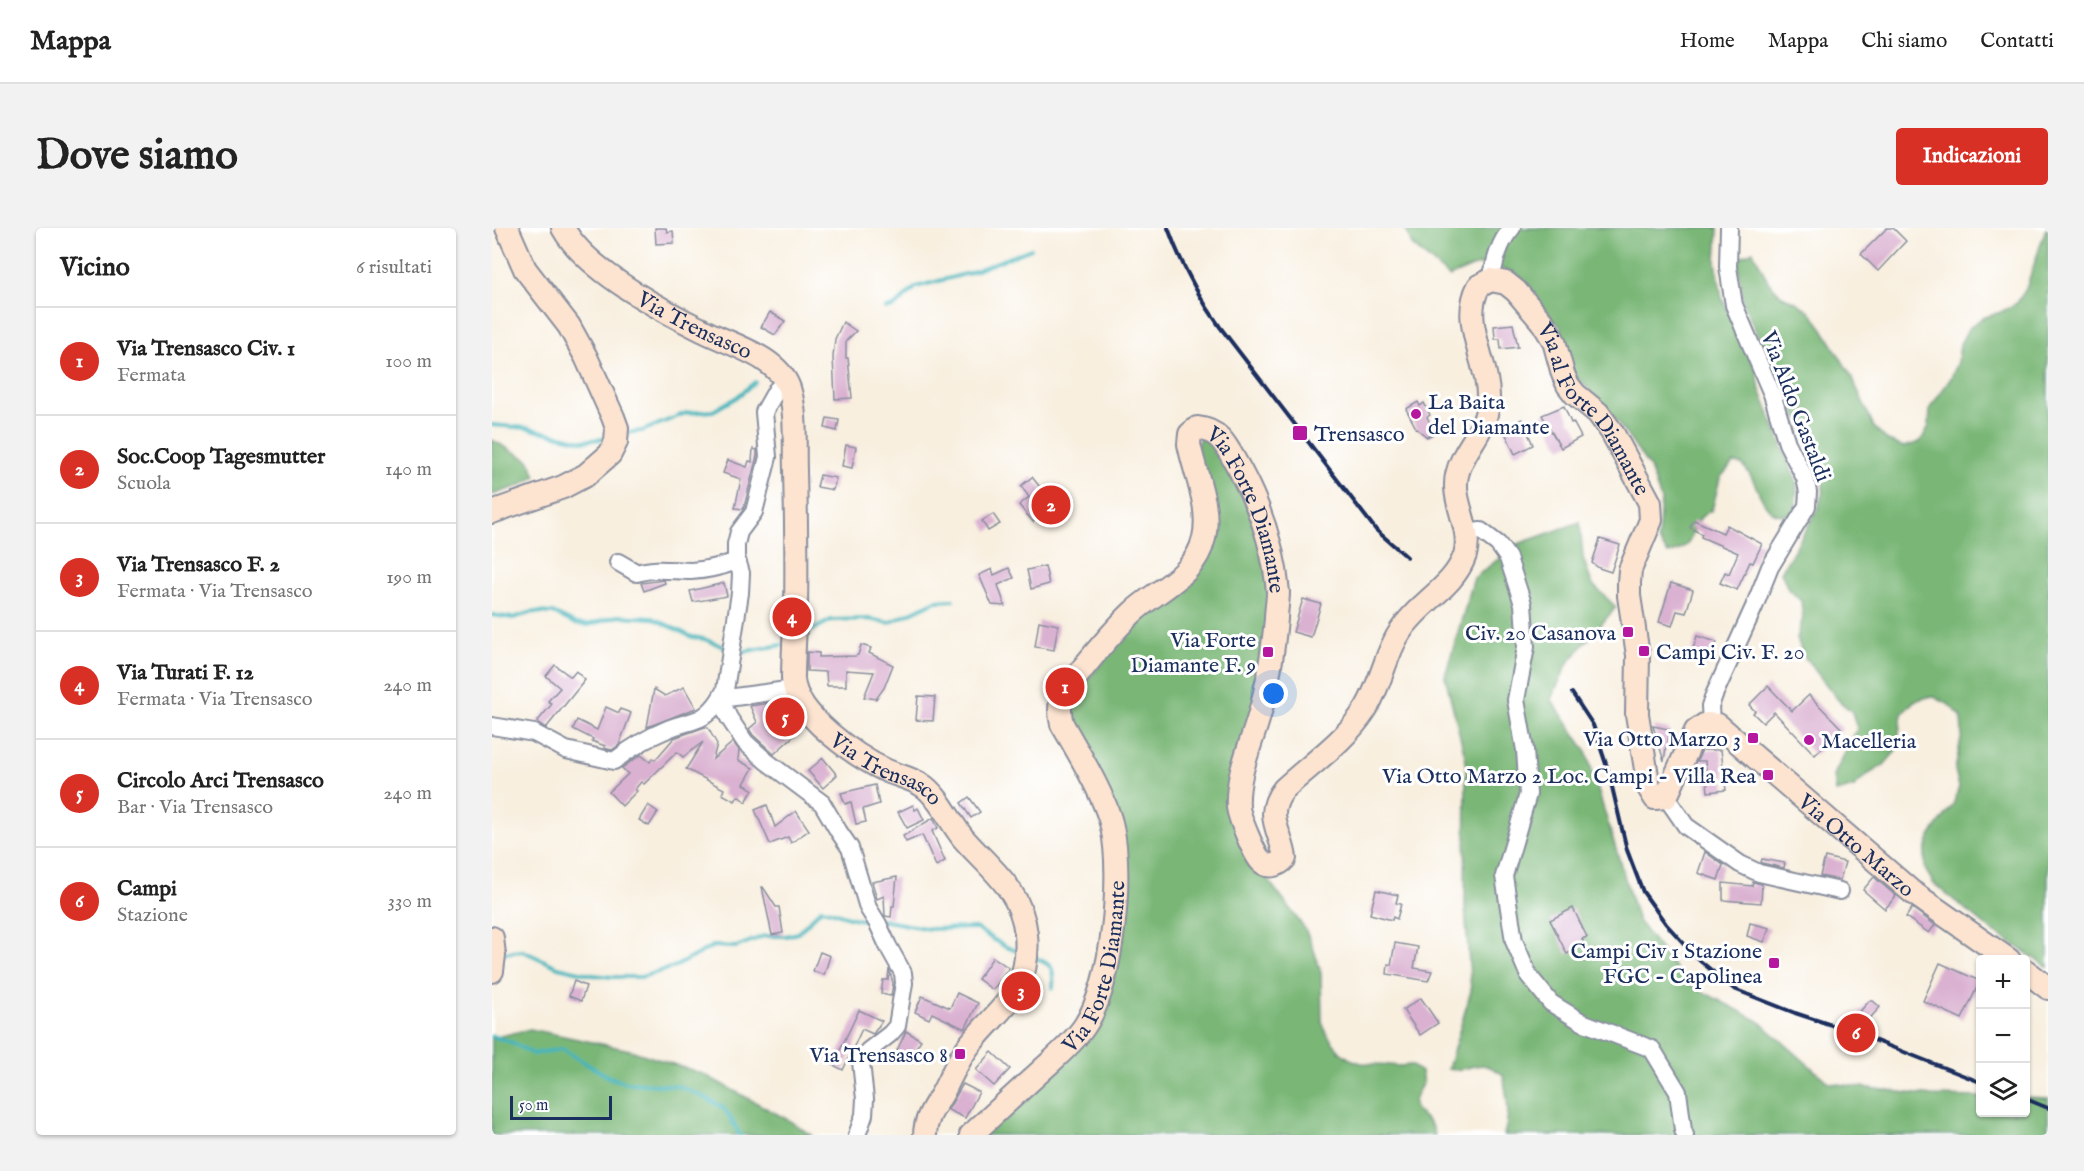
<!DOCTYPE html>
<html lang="it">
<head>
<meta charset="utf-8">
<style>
	:root { --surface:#fff; --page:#f2f2f2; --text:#222; --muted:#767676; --line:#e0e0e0; --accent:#d93025 }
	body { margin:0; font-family:"IM FELL English",serif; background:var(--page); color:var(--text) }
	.controls { position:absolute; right:18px; bottom:18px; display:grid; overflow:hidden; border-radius:6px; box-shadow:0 2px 4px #0004 }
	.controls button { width:54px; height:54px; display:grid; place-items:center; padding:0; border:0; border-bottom:2px solid var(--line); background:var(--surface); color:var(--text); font:30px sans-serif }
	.scale { position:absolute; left:18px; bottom:15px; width:102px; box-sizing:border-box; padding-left:6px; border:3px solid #1b2f5e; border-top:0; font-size:16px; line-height:21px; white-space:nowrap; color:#1b2f5e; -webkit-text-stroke:4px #fff; paint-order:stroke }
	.you { position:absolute; left:782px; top:466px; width:21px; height:21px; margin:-15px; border:4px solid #fff; border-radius:50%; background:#1a73e8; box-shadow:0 0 0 9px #1a73e833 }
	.badge { display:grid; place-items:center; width:39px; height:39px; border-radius:50%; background:var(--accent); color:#fff; font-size:20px; font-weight:700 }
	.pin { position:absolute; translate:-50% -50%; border:3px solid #fff; box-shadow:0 2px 6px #0006 }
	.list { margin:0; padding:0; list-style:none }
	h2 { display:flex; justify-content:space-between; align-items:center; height:78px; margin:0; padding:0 24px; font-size:26px }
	h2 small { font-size:20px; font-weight:400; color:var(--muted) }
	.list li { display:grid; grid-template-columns:39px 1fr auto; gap:18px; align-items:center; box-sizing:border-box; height:108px; padding:0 24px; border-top:2px solid var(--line) }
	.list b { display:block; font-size:22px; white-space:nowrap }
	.list p { margin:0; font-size:20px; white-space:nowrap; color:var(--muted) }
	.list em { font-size:20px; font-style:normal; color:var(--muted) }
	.icon { flex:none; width:33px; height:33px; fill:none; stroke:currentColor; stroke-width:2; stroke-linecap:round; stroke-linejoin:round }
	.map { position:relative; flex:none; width:1556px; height:907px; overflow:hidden; border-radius:6px }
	header { display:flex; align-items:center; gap:36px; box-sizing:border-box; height:84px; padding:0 30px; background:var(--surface); border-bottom:2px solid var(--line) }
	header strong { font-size:28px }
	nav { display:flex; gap:33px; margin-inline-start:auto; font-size:21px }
	.intro { display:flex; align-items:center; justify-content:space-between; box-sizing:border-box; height:144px; padding:0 36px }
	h1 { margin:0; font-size:42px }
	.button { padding:15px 27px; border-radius:6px; background:var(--accent); color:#fff; font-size:21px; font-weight:700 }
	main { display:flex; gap:36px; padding:0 36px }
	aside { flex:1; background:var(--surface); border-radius:6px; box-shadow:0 2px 4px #0004 }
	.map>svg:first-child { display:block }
</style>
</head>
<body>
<header>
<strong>Mappa</strong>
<nav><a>Home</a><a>Mappa</a><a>Chi siamo</a><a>Contatti</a></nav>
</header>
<div class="intro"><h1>Dove siamo</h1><a class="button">Indicazioni</a></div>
<main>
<aside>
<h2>Vicino<small>6 risultati</small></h2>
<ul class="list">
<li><span class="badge">1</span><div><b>Via Trensasco Civ. 1</b><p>Fermata</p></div><em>100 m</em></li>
<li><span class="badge">2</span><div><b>Soc.Coop Tagesmutter</b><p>Scuola</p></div><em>140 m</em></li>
<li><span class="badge">3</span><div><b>Via Trensasco F. 2</b><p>Fermata · Via Trensasco</p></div><em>190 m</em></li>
<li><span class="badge">4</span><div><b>Via Turati F. 12</b><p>Fermata · Via Trensasco</p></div><em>240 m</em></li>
<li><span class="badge">5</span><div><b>Circolo Arci Trensasco</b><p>Bar · Via Trensasco</p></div><em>240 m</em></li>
<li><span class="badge">6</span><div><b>Campi</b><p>Stazione</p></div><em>330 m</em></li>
</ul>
</aside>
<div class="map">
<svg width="1556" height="907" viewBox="0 0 1556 907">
	<rect width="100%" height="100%" fill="#fff"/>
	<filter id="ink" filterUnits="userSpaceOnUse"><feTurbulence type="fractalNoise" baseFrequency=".0167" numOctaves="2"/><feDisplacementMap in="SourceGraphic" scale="12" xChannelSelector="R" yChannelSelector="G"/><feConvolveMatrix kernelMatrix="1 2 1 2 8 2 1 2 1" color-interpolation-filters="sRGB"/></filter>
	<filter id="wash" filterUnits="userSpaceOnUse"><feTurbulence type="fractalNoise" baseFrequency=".008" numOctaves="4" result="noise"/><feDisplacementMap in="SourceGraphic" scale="24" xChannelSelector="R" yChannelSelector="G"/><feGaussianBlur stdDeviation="1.35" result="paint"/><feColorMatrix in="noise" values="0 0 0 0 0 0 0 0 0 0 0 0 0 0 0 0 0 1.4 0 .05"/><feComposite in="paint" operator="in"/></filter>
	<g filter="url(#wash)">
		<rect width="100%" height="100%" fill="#f8efdf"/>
		<g fill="#7ab777" stroke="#4a736a" stroke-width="1.5">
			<path d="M 913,0 L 1226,0 L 1224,34 L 1230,70 L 1265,144 L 1268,162 L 1305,255 L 1303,284 C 1276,295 1270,271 1261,252 C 1258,246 1254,241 1250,236 L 1241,235 L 1228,250 L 1220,282 C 1194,292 1210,319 1176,326 L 1166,312 L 1169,272 L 1158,240 L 1114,178 L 1081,146 L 1068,98 L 1049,79 L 1028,49 L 1021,44 L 995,37 L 985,37 L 957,49 L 920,17 Z"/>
			<polygon points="1554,0 1556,0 1556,739 1499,702 1442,656 1433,641 1433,624 1439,607 1461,577 1467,559 1463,542 1470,506 1469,488 1456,476 1440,468 1422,473 1410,486 1404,523 1392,537 1375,547 1362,559 1344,564 1342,547 1365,501 1360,484 1347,473 1311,427 1305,410 1311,390 1309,373 1296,361 1289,344 1326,281 1331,263 1331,246 1310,198 1285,151 1252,77 1245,31 1261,23 1277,55 1290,68 1306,75 1320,86 1331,101 1360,149 1382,199 1396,213 1412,219 1428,214 1437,198 1438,180 1459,150 1466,134 1468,116 1476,101 1490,90 1509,84 1525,75 1534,61"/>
			<path d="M 709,206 L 719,212 L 765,296 L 778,367 L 767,466 L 739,554 L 771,645 L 813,701 L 822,722 L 829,745 L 830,793 L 834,805 L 848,824 L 858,831 L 869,835 L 908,838 L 919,837 L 929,844 L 931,855 C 907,890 938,881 943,907 L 492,907 L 621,752 L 636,670 L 627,593 L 578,492 L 577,474 L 660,374 L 705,342 L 705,217 Z"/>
			<polygon points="0,212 37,232 44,248 27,258 0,267"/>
			<path d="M 1088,294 L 1091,330 L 1100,356 L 1124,379 L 1076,435 L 1059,471 L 1094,523 L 1146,693 L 1196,756 L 1267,793 L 1337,855 L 1440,868 L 1488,869 L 1488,884 L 1534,884 L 1534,869 L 1556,870 L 1556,907 L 1012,907 C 1019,883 1015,870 1011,847 C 984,826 980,846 956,841 L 979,763 L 973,679 L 974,532 L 953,448 L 982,350 L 1026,316 Z"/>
			<polygon points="38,801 138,822 211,846 298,893 319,907 0,907 0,810"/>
		</g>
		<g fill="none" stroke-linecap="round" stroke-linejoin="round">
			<g stroke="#45b5bd" stroke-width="4">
				<polyline points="394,80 402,79 424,59 477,45 539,21"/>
				<polyline points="0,197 35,200 90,213 118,210"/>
				<polyline points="133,205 150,203 194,185 221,183 245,169 263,154"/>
				<polyline points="0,387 21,390 41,384 61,385 84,396 96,397 126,388 161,390 200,409 212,411 235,420"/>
				<polyline points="310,408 339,392 377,391 397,395 444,373 461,372"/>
				<polyline points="244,425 295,416"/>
				<polyline points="389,692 438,701 483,700 512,718 527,724"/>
				<path d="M 8,725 L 31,723 L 66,739 L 101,747 L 121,749 L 149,749 L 182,739 L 221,718 L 244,719 L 272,708 L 294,708 L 306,705 L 329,681 C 347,683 355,692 376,692"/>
				<path d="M 543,730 C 562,737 562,741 561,760"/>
				<polyline points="0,808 19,814 41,826 70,821 117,849 134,855 186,858 212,869 230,879 236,886 248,907"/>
			</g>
		</g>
		<g id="blocks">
			<g fill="#dab1d1">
				<polygon points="163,0 174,0 175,4 181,3 182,15 164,16"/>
				<polygon points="1395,0 1401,0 1414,13 1386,43 1369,26"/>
				<polygon points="278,84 293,93 283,107 269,99"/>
				<polygon points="351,94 364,103 354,113 354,130 356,130 360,170 343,171 341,129 343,111"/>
				<polygon points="1021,96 1026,119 1009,121 1008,111 1003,111 1002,98"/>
				<polygon points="926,174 928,178 932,175 938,187 935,189 943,205 935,209 924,200 914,181"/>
				<polygon points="1072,178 1079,195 1081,194 1089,209 1069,220 1050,187"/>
				<polygon points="335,190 347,192 345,203 333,200"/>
				<polygon points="1030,191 1041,217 1023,226 1011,200"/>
				<polygon points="354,217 364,219 360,240 350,238"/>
				<polygon points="261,221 265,222 265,228 252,279 251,281 243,280 249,251 231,245 236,232 255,239 257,233 260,234"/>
				<polygon points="328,247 344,250 341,262 325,259"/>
				<polygon points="540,249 562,277 541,294 527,277 537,269 529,258"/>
				<polygon points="501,286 508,296 496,303 490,293"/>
				<polygon points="1202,292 1231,305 1235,297 1270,316 1261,335 1258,334 1245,362 1228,355 1233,344 1237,346 1246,325 1209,309 1210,306 1198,300"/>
				<polygon points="1108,311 1128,317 1119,344 1107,340 1100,335"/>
				<polygon points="553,338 557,356 539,361 535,342"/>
				<polygon points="517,340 522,350 506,357 513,378 500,377 487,347 500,341 502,347"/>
				<polygon points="172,352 173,355 152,363 149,355"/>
				<polygon points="232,355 235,368 201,374 198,363"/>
				<polygon points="1179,355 1201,362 1194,385 1185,383 1180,398 1167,394"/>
				<polygon points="811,371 829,376 819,409 801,404"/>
				<polygon points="547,393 566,397 562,422 543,419"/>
				<polygon points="1205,408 1225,414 1219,430 1216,429 1214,435 1198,430"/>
				<polygon points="369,417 379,420 377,425 401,437 392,460 384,471 372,469 382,444 354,442 354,458 335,458 334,444 315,443 315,424 327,425 327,429 363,428 366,427"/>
				<polygon points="63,437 79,449 84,443 93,452 54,500 45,494 60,476 56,473 68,460 54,448"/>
				<polygon points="1276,458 1300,483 1317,467 1350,501 1323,527 1282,484 1271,495 1261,485 1263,483 1257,477"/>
				<polygon points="192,459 204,480 155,499 162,461 173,468"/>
				<polygon points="426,468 443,469 441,493 424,492"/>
				<polygon points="293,473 298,481 296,483 307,503 282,526 261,507 257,501 265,494 258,478"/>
				<polygon points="114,479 127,485 128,481 139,485 127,517 120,522 112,520 113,518 100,513 101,511 81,501 85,492 105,502"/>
				<polygon points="1161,498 1177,501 1176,520 1174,519 1172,533"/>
				<polygon points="213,499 216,500 225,516 221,531 241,514 247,522 246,532 261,540 252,556 261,562 254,574 246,568 243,573 230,566 232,561 194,541 211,514 191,529 185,524 152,556 149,554 143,561 145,563 130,578 117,564 136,546 130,540 141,532 149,527 158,534 161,530 163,532 182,510"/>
				<polygon points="1210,522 1229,522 1234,562 1216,564 1213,533 1205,533"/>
				<polygon points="331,530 345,547 331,560 316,543"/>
				<polygon points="383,557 387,576 371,581 374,594 364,596 359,574 353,576 349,565"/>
				<polygon points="477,569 488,584 479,590 469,575"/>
				<polygon points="156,577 166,584 157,598 147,592"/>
				<polygon points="275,577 283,599 304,583 317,602 299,615 296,609 278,616 263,582"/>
				<polygon points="421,577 423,582 426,580 432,592 415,600 406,584"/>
				<polygon points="441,590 446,600 440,603 453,633 444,638 430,607 414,614 411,608"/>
				<polygon points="1213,624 1231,637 1226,652 1206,645"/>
				<polygon points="1333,629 1353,634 1348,652 1328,648"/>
				<polygon points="1270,631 1293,635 1292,640 1270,635 1269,634"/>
				<polygon points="405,649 402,678 400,678 399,689 393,688 392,668 385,671 380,654"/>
				<polygon points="1382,649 1404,668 1393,681 1371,662"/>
				<polygon points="1261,654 1270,656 1269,675 1231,672 1231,655 1260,658"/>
				<polygon points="270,659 271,659 284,679 287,679 291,705 280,707"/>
				<polygon points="884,662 906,667 904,675 909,676 905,691 901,689 900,692 878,686"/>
				<polygon points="1081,680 1095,709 1090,711 1093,717 1075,726 1058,692"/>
				<polygon points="1420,680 1443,697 1437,705 1414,689"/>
				<polygon points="1258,695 1278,700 1272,714 1255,708"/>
				<polygon points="903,715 926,719 922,740 940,743 936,753 895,746 896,736 899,737"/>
				<polygon points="328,724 338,728 332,747 321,743"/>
				<polygon points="501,729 517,740 501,762 486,751"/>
				<polygon points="1448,735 1488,753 1470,791 1431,773"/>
				<polygon points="397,741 401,755 399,768 389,766 391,752 396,752"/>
				<polygon points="82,753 94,758 89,773 77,768"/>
				<polygon points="465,765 486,775 473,801 440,785 437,791 423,784 430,768 458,780"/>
				<polygon points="929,770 946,795 928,807 911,782"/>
				<polygon points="1377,773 1381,773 1388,779 1371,798 1359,794"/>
				<polygon points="367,782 390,793 381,806 370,801 351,842 341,837"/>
				<polygon points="414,803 429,812 415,834 403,827"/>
				<polygon points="500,824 518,841 502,858 484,842"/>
				<polygon points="471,856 487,864 473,890 456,882"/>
			</g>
		</g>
	</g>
	<g filter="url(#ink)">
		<use href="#blocks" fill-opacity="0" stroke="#8a8f9e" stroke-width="1.5"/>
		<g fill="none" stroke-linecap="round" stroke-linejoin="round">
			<defs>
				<g id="street">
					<path d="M 999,52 C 1003,33 1007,14 1020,0"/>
					<polyline points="285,161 272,184 276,229 262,284 247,304 244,316 244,329 249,345 248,365 233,462 228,471 237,490 253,514 274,533 330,575 347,604 358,620 376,680 386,696 396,718 411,745 412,755 405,798 398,806 376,823 369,834 373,871 372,887 365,907"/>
					<polyline points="974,305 989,303 1006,316 1016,330 1031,376 1034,419 1024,472 1033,522 1036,566 1012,648 1022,713 1037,748 1059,775 1090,794 1160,821 1186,864 1191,902 1193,907"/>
					<path d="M 126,334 L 145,345 C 163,339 181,343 199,343 C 214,342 228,339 242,334 L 244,329"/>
					<polyline points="1219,495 1218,478 1222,467 1262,379 1278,339 1315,278 1316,264 1313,250 1295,215 1280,166 1242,77 1236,39 1237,0"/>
					<path d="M 0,498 L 42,505 L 74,522 L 122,533 C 139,520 156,509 176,501 C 201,491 211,496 228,471 L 302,461"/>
					<polyline points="1174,569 1194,598 1248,636 1267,645 1348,663"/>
				</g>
				<g id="secondary">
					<path id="s1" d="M 71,0 C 94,42 169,82 212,103 C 239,117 285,128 297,160 C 305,185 302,216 303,242 C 304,287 305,333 304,378 C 303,402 301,427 301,451 C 303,487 365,529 395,543 C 407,548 422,551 433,559 C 449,572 458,594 471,610 C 498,641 529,661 534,706 C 539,763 511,776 479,815 C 467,829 459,849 450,866 C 442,879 433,891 433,907"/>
					<polyline points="0,284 71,259 94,247 118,226 124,214 125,200 121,189 94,129 77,98 33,41 15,0"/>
					<polyline points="0,710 2,727 0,743"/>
					<polyline points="1534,743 1556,760"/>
					<path id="s2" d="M 479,907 C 503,885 526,864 550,842 C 564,829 581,815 592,799 C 621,757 631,648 620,599 C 614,570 585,522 570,496 C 568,488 567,481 569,474 C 577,453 624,400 641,384 C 667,360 703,349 712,310 C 719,278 703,247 697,216 L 698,206 L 705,200 C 730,202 736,222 748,242 C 768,279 782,321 786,364 C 786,373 784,382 784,391 C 781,422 777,451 769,481 C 761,513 744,545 746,579 C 747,589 762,626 769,633 C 777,641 787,637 793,630 C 789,602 771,588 792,561 C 819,536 853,513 873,482 C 891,454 894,417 917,392 C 935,370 963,356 973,327 C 981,300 959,274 965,247 C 971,219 995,204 996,173 C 998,135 967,94 987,58 L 999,52 L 1014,55 L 1024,63 L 1051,95 L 1062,113 L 1071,146 L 1076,157 L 1083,166 L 1106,185 L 1120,204 L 1158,275 L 1159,292 L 1138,342 L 1137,355 L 1137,368 L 1146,427 L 1145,486 L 1157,560 L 1163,570 L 1174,569 L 1204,503 L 1214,496 L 1226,497 L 1420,664 L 1517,732"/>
				</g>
			</defs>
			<use href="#street" stroke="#8a8f9e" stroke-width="20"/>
			<use href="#secondary" stroke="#8a8f9e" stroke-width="26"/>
			<use href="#street" stroke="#fff" stroke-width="16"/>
			<use href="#secondary" stroke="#fde4d1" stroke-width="22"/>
			<g stroke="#1b2f5e" stroke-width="4">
				<path d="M 676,0 C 689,36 706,68 728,99 L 884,302 L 915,329"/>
				<polyline points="1080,465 1101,497 1116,542 1135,622 1151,664 1174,696 1207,732 1242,761 1303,785 1364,805 1488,854"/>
				<polyline points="1534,871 1556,880"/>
			</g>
		</g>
	</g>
	<g fill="#b5179e" stroke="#fff" stroke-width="2">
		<circle cx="924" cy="186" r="6"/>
		<rect x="800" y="197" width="16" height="16" rx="3"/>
		<rect x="1130" y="398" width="12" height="12" rx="3"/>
		<rect x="1146" y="417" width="12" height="12" rx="3"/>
		<rect x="770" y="418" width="12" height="12" rx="3"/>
		<rect x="1255" y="504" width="12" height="12" rx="3"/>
		<circle cx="1317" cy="512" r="6"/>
		<rect x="1270" y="541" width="12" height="12" rx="3"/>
		<rect x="1276" y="729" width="12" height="12" rx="3"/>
		<rect x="462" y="820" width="12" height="12" rx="3"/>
	</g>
	<g text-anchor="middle" stroke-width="6" stroke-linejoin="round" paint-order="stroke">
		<g font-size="22" fill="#1b2f5e" stroke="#fff">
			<text dy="8" stroke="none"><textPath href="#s1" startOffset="166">Via Trensasco</textPath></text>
			<text transform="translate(1305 178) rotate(69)" y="8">Via Aldo Gastaldi</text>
			<text dy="8" stroke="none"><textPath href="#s2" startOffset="2172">Via al Forte Diamante</textPath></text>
			<text dy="8" stroke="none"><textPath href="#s2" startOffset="938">Via Forte Diamante</textPath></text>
			<text dy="8" stroke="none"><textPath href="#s1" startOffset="708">Via Trensasco</textPath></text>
			<text dy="8" stroke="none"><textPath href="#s2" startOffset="2877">Via Otto Marzo</textPath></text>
			<text dy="8" stroke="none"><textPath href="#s2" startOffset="218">Via Forte Diamante</textPath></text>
		</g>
		<g font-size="22" fill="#1b2f5e" stroke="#fff" text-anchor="end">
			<text x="936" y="181" text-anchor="start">La Baita<tspan x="936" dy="25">del Diamante</tspan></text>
			<text x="822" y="213" text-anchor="start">Trensasco</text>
			<text x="1124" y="412">Civ. 20 Casanova</text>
			<text x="764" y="419">Via Forte<tspan x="764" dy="25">Diamante F. 9</tspan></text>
			<text x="1164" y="431" text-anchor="start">Campi Civ. F. 20</text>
			<text x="1249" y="518">Via Otto Marzo 3</text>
			<text x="1329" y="520" text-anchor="start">Macelleria</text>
			<text x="1264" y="555">Via Otto Marzo 2 Loc. Campi - Villa Rea</text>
			<text x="1270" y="730">Campi Civ 1 Stazione<tspan x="1270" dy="25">FGC - Capolinea</tspan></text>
			<text x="456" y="834">Via Trensasco 8</text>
		</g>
	</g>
</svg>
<div class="controls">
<button>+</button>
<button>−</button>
<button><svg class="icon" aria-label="layers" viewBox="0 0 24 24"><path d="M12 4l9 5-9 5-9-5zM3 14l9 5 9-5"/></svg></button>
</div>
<div class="scale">50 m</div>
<div class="you"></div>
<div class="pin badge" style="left:573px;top:459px">1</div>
<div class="pin badge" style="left:559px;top:277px">2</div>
<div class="pin badge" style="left:529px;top:763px">3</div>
<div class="pin badge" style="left:300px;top:389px">4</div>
<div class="pin badge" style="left:293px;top:489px">5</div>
<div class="pin badge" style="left:1364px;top:805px">6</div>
</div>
</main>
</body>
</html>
